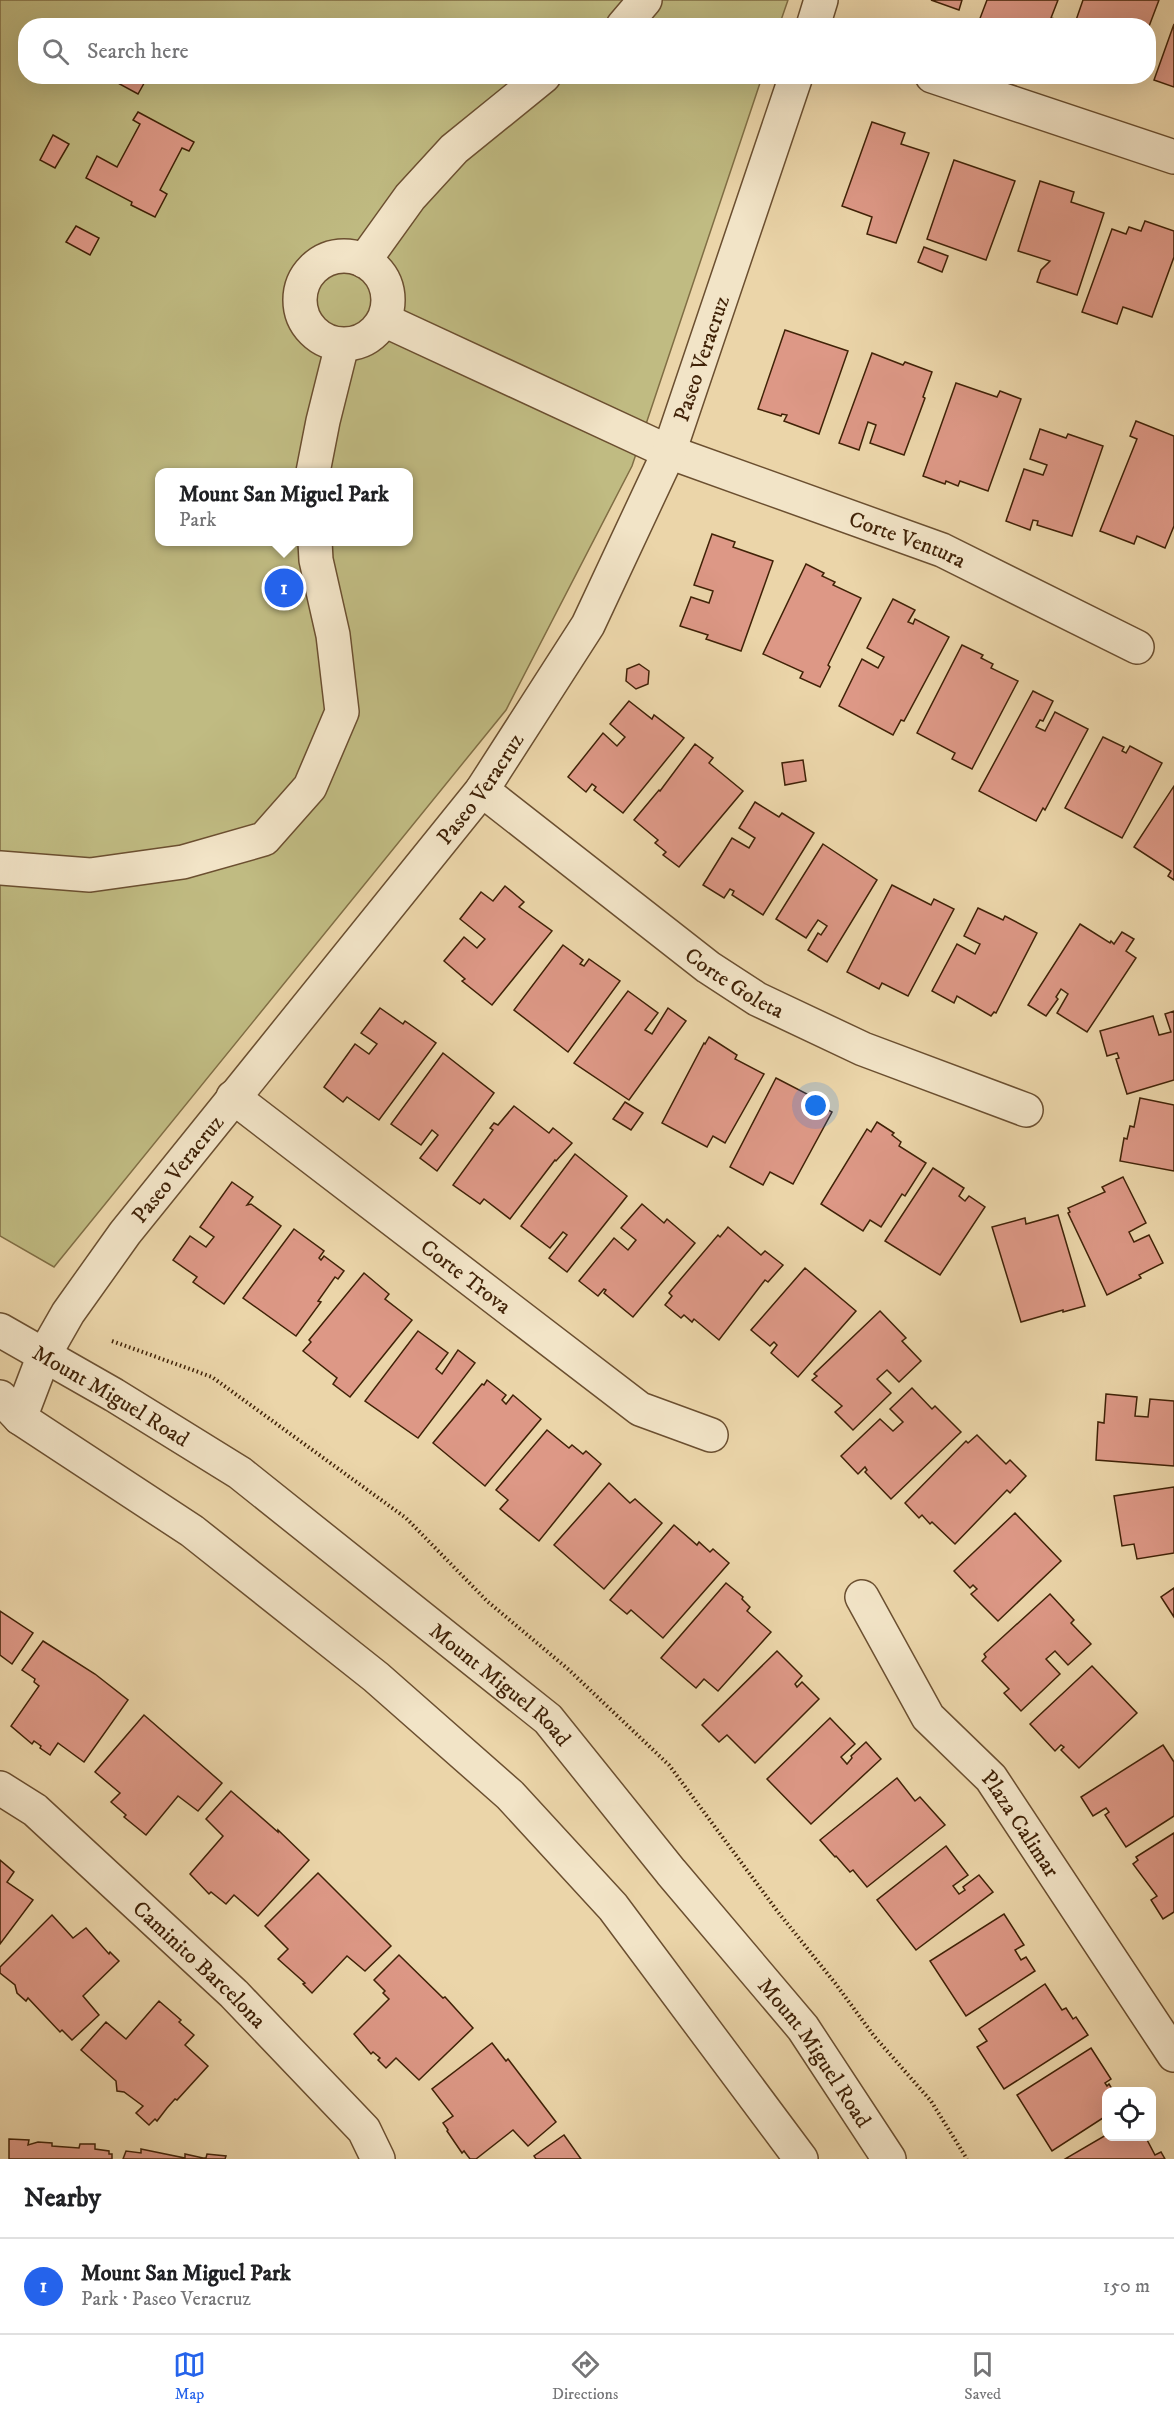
<!DOCTYPE html>
<html lang="en">
<head>
<meta charset="utf-8">
<style>
	:root { --surface:#fff; --page:#f2f2f2; --text:#202124; --muted:#757577; --line:#e0e0e0; --accent:#2563eb }
	body { margin:0; font-family:"IM FELL DW Pica",serif; background:var(--page); color:var(--text) }
	.controls { position:absolute; right:18px; bottom:18px; display:grid; overflow:hidden; border-radius:12px; box-shadow:0 6px 24px #0002 }
	.controls button { width:54px; height:54px; display:grid; place-items:center; padding:0; border:0; border-bottom:2px solid var(--line); background:var(--surface); color:var(--text); font:30px sans-serif }
	.you { position:absolute; left:816px; top:1106px; width:21px; height:21px; margin:-15px; border:4px solid #fff; border-radius:50%; background:#1a73e8; box-shadow:0 0 0 9px #1a73e833 }
	.badge { display:grid; place-items:center; width:39px; height:39px; border-radius:50%; background:var(--accent); color:#fff; font-size:20px; font-weight:700 }
	.pin { position:absolute; translate:-50% -50%; border:3px solid #fff; box-shadow:0 2px 6px #0006 }
	.popup { position:absolute; left:155px; top:468px; width:258px; height:78px; box-sizing:border-box; display:grid; place-content:center; border-radius:12px; background:var(--surface); filter:drop-shadow(0 2px 4px #0005); font-size:20px; white-space:nowrap; color:var(--muted) }
	.popup b { font-size:22px; color:var(--text) }
	.popup::after { content:''; position:absolute; left:50%; top:100%; margin-left:-12px; border:12px solid transparent; border-top-color:var(--surface) }
	.list { margin:0; padding:0; list-style:none }
	h2 { display:flex; justify-content:space-between; align-items:center; height:78px; margin:0; padding:0 24px; font-size:26px }
	h2 small { font-size:20px; font-weight:400; color:var(--muted) }
	.list li { display:grid; grid-template-columns:39px 1fr auto; gap:18px; align-items:center; box-sizing:border-box; height:96px; padding:0 24px; border-top:2px solid var(--line) }
	.list b { display:block; font-size:22px; white-space:nowrap }
	.list p { margin:0; font-size:20px; white-space:nowrap; color:var(--muted) }
	.list em { font-size:20px; font-style:normal; color:var(--muted) }
	.icon { flex:none; width:33px; height:33px; fill:none; stroke:currentColor; stroke-width:2; stroke-linecap:round; stroke-linejoin:round }
	.map { position:relative; flex:none; width:1174px; height:2159px; overflow:hidden }
	.search { position:absolute; background:var(--surface); box-shadow:0 6px 24px #0002; left:18px; right:18px; top:18px; height:66px; display:flex; align-items:center; gap:15px; box-sizing:border-box; padding:0 21px; border-radius:24px; color:var(--muted); font-size:22px }
	.sheet { height:174px; background:var(--surface) }
	nav { display:flex; justify-content:space-around; align-items:center; box-sizing:border-box; height:84px; border-top:2px solid var(--line); background:var(--surface); font-size:16px; color:var(--muted) }
	nav a { display:grid; justify-items:center; gap:3px }
	nav .on { color:var(--accent) }
	.map>svg:first-child { display:block }
</style>
</head>
<body>
<div class="map">
<svg width="1174" height="2159" viewBox="0 0 1174 2159">
	<rect width="100%" height="100%" fill="#ebd5a9"/>
	<filter id="stains"><feTurbulence type="fractalNoise" baseFrequency=".00333" numOctaves="4"/><feColorMatrix values="0 0 0 0 .2 0 0 0 0 .09 0 0 0 0 .02 0 0 0 .5 -.17"/></filter>
	<radialGradient id="worn" r=".72"><stop offset=".6" stop-color="#630" stop-opacity="0"/><stop offset="1" stop-color="#630" stop-opacity=".3"/></radialGradient>
	<path fill="#c0bb82" stroke="#806e44" stroke-width="1.5" fill-rule="evenodd" d="M 0,0 L 788,0 L 779,26 L 26,26 L 26,76 L 762,77 L 632,466 L 506,710 L 54,1267 L 0,1236 ZM 160,472 L 409,472 L 409,542 L 160,542 Z"/>
	<g fill="#dd9886" stroke="#402207" stroke-width="1.5">
		<polygon points="931,0 962,0 959,10"/>
		<polygon points="987,0 1058,0 1051,18 1055,19 1052,26 1017,24 1016,26 991,26 979,21"/>
		<polygon points="1083,0 1159,0 1148,29 1148,26 1074,26"/>
		<polygon points="1174,24 1174,87 1154,80"/>
		<polygon points="116,76 145,76 147,78 138,94 114,81"/>
		<polygon points="138,112 194,142 189,151 182,148 160,190 167,194 155,217 131,205 132,202 86,178 97,156 117,167 140,124 133,120"/>
		<polygon points="872,122 905,133 901,144 929,153 896,243 867,234 872,217 842,206"/>
		<polygon points="53,135 69,144 55,168 40,160"/>
		<polygon points="954,160 1015,181 986,260 927,239"/>
		<polygon points="1040,181 1074,192 1071,202 1104,213 1077,295 1037,282 1041,270 1050,261 1018,251"/>
		<polygon points="1145,221 1174,231 1174,257 1152,317 1123,307 1117,324 1082,312 1112,229 1126,234 1129,227 1141,231"/>
		<polygon points="76,226 99,238 90,255 66,242"/>
		<polygon points="924,247 948,256 942,272 918,262"/>
		<polygon points="785,330 848,351 819,434 784,421 787,415 782,414 781,416 758,409"/>
		<polygon points="872,353 903,365 905,362 932,372 923,397 925,398 904,455 870,443 876,425 868,422 859,450 839,443"/>
		<polygon points="956,383 997,397 1000,391 1021,399 988,491 960,481 958,486 946,481 945,484 923,476"/>
		<polygon points="1136,421 1174,436 1174,526 1165,548 1137,536 1134,544 1100,531 1137,439 1130,436"/>
		<polygon points="1040,429 1066,438 1068,434 1103,446 1072,536 1037,525 1038,521 1033,520 1030,530 1006,521 1024,469 1043,475 1047,465 1030,459"/>
		<polygon points="712,534 735,542 733,547 773,561 741,651 706,639 708,635 680,626 691,597 709,603 713,591 694,585"/>
		<polygon points="806,564 824,573 822,576 835,582 833,585 861,598 828,665 830,667 820,687 800,678 803,672 763,654"/>
		<polygon points="893,599 915,610 908,622 913,624 915,619 949,637 904,721 901,720 893,735 839,706 862,659 878,668 884,657 867,648"/>
		<polygon points="962,645 983,655 981,658 993,664 991,668 1018,681 972,769 952,759 955,753 917,733"/>
		<polygon points="639,664 649,671 648,684 636,689 626,681 627,669"/>
		<polygon points="1033,691 1053,701 1043,721 1040,720 1036,727 1045,731 1055,712 1088,729 1045,810 1043,808 1036,821 979,791"/>
		<polygon points="629,701 652,719 654,715 684,738 623,813 594,790 596,787 592,784 586,792 568,777 603,733 617,746 625,737 610,724"/>
		<polygon points="1103,737 1124,747 1122,751 1126,753 1130,746 1162,763 1122,838 1065,808"/>
		<polygon points="695,744 713,758 709,763 743,791 679,867 663,855 666,852 655,843 658,840 634,820 659,790 660,791"/>
		<polygon points="803,760 806,781 785,785 782,763"/>
		<polygon points="1174,786 1174,880 1168,876 1171,871 1134,847"/>
		<polygon points="755,802 779,817 782,813 814,833 763,915 732,895 734,891 730,889 724,898 703,885 732,838 749,848 755,838 739,828"/>
		<polygon points="823,844 877,880 827,962 808,950 818,933 821,935 827,926 818,920 806,938 776,919"/>
		<polygon points="892,885 931,905 934,899 954,909 908,996 882,983 879,989 847,972"/>
		<polygon points="505,886 524,902 519,907 552,931 492,1005 462,981 465,979 444,961 464,937 477,948 485,939 460,919 481,892 493,901"/>
		<polygon points="978,908 1003,920 1005,916 1037,933 996,1013 994,1012 991,1016 957,996 954,1003 932,991 957,944 975,954 980,944 964,936"/>
		<polygon points="1080,924 1110,943 1111,941 1114,944 1122,932 1134,939 1126,951 1136,958 1087,1032 1057,1013 1068,994 1061,989 1056,997 1058,999 1046,1016 1028,1005"/>
		<polygon points="563,945 583,960 580,964 584,966 589,959 620,981 568,1052 514,1010"/>
		<polygon points="628,991 658,1013 645,1030 652,1034 668,1008 686,1021 629,1100 574,1063"/>
		<polygon points="380,1008 403,1024 405,1021 436,1043 379,1120 347,1097 343,1102 324,1087 355,1044 369,1054 377,1044 361,1033"/>
		<polygon points="1174,1011 1174,1080 1127,1094 1116,1059 1119,1058 1117,1053 1107,1056 1100,1031 1153,1016 1159,1035 1171,1032 1165,1014"/>
		<polygon points="709,1037 737,1055 735,1059 764,1074 725,1143 713,1136 707,1147 662,1123 704,1043 705,1044"/>
		<polygon points="443,1053 494,1093 437,1171 420,1158 438,1135 432,1130 421,1145 391,1124"/>
		<polygon points="776,1078 809,1095 804,1104 807,1105 810,1100 832,1112 793,1184 770,1172 763,1185 730,1167"/>
		<polygon points="1140,1098 1174,1105 1174,1171 1120,1161 1124,1138 1127,1139 1130,1126 1134,1127"/>
		<polygon points="625,1102 643,1113 631,1130 613,1119"/>
		<polygon points="514,1106 549,1133 553,1128 572,1143 556,1161 555,1160 510,1219 484,1199 480,1204 453,1185 493,1130 490,1128 494,1123 498,1125"/>
		<polygon points="877,1122 894,1133 892,1135 901,1142 899,1146 926,1163 905,1196 902,1194 881,1227 870,1220 863,1231 821,1204 867,1129 871,1132"/>
		<polygon points="575,1154 627,1196 567,1272 549,1258 567,1235 563,1232 550,1248 521,1226"/>
		<polygon points="933,1168 964,1188 959,1196 965,1201 969,1196 985,1207 940,1275 885,1241"/>
		<polygon points="1123,1177 1146,1223 1129,1232 1134,1242 1149,1235 1163,1263 1139,1275 1141,1278 1107,1295 1068,1213 1070,1212 1068,1208 1105,1192 1102,1187"/>
		<polygon points="232,1182 253,1197 247,1205 251,1204 281,1226 224,1304 193,1282 197,1277 173,1260 190,1236 206,1247 214,1237 200,1227"/>
		<polygon points="642,1204 664,1223 667,1219 695,1243 633,1317 604,1293 606,1290 604,1289 598,1296 579,1281 614,1238 628,1250 636,1240 621,1228"/>
		<polygon points="1058,1215 1085,1306 1063,1312 1063,1310 1021,1322 992,1227 1025,1218 1026,1224"/>
		<polygon points="728,1227 761,1255 765,1251 783,1265 768,1282 765,1280 719,1340 694,1319 692,1322 684,1315 681,1318 665,1305 672,1296 669,1293 718,1235 720,1237"/>
		<polygon points="294,1229 324,1251 319,1258 321,1260 324,1256 344,1271 338,1279 335,1277 318,1301 321,1302 296,1336 243,1298"/>
		<polygon points="805,1268 856,1311 798,1377 771,1353 777,1345 774,1342 770,1346 751,1330"/>
		<polygon points="364,1273 389,1294 385,1299 412,1320 350,1397 333,1384 337,1378 303,1351 311,1342 309,1340"/>
		<polygon points="880,1311 906,1338 902,1341 921,1361 899,1382 887,1370 877,1379 891,1393 853,1430 835,1412 842,1406 812,1380 817,1376 814,1374"/>
		<polygon points="418,1331 448,1353 436,1369 442,1374 458,1350 475,1363 418,1438 365,1401"/>
		<polygon points="487,1380 506,1395 502,1400 506,1404 513,1395 541,1419 485,1486 433,1443 482,1384 484,1385"/>
		<polygon points="912,1388 932,1409 935,1406 961,1432 891,1499 865,1472 867,1470 865,1467 858,1474 841,1456 880,1419 893,1431 903,1422 890,1409"/>
		<polygon points="1106,1394 1137,1397 1135,1416 1148,1417 1150,1399 1174,1401 1174,1466 1096,1460 1098,1422 1104,1423"/>
		<polygon points="547,1430 569,1448 572,1445 583,1454 586,1451 601,1464 539,1541 500,1509 508,1500 496,1490"/>
		<polygon points="977,1435 1006,1464 1010,1460 1026,1476 1010,1493 1007,1490 955,1544 932,1522 930,1524 922,1515 919,1518 905,1503 966,1441 968,1443"/>
		<polygon points="609,1483 630,1503 635,1499 662,1523 604,1589 554,1545"/>
		<polygon points="1174,1487 1174,1553 1137,1559 1134,1544 1122,1546 1114,1496"/>
		<polygon points="1015,1513 1061,1561 998,1621 971,1594 977,1589 973,1585 970,1588 954,1571"/>
		<polygon points="674,1525 697,1545 699,1542 710,1552 713,1549 729,1563 663,1638 631,1610 627,1614 610,1600"/>
		<polygon points="726,1583 743,1597 742,1599 750,1607 747,1611 771,1632 718,1691 704,1679 696,1688 661,1658"/>
		<polygon points="1174,1588 1174,1617 1161,1597"/>
		<polygon points="1050,1594 1074,1620 1071,1623 1091,1644 1068,1665 1055,1651 1046,1659 1060,1674 1021,1711 1004,1693 1009,1689 982,1661 986,1657 984,1654"/>
		<polygon points="0,1611 33,1633 12,1664 0,1655"/>
		<polygon points="43,1641 95,1674 128,1700 84,1762 58,1743 50,1755 40,1748 41,1746 34,1741 32,1744 11,1726 39,1686 34,1682 35,1679 22,1670"/>
		<polygon points="777,1651 802,1676 795,1684 797,1687 802,1682 819,1699 755,1763 727,1735 719,1742 702,1725"/>
		<polygon points="1092,1666 1137,1713 1079,1768 1061,1750 1064,1747 1061,1745 1055,1751 1030,1724"/>
		<polygon points="144,1715 222,1783 198,1811 178,1796 146,1835 124,1817 126,1815 111,1802 120,1793 95,1772"/>
		<polygon points="830,1718 855,1744 841,1757 847,1764 852,1758 851,1756 866,1742 881,1759 811,1824 767,1779"/>
		<polygon points="1163,1745 1174,1762 1174,1816 1126,1847 1105,1815 1109,1812 1106,1808 1093,1816 1081,1797"/>
		<polygon points="897,1778 915,1801 920,1797 945,1825 867,1887 853,1870 850,1872 836,1856 835,1857 820,1840"/>
		<polygon points="231,1791 278,1832 278,1830 309,1860 258,1916 234,1895 226,1904 211,1892 209,1894 190,1874 223,1836 206,1819"/>
		<polygon points="1174,1833 1174,1912 1163,1919 1151,1900 1157,1896 1133,1864 1138,1860 1136,1857"/>
		<polygon points="946,1846 968,1875 953,1886 959,1894 965,1890 963,1887 979,1875 993,1892 916,1950 877,1900"/>
		<polygon points="0,1860 14,1872 7,1882 33,1900 0,1944"/>
		<polygon points="318,1873 391,1946 365,1971 347,1956 312,1993 303,1984 305,1983 278,1959 288,1949 265,1926"/>
		<polygon points="1004,1914 1024,1945 1015,1950 1021,1960 1026,1957 1035,1971 966,2016 930,1961"/>
		<polygon points="52,1915 73,1938 86,1928 109,1954 110,1952 119,1961 83,1996 99,2015 72,2040 62,2030 60,2032 28,1998 26,2001 17,1993 15,1985 0,1973 0,1967"/>
		<polygon points="399,1955 443,1998 445,1997 473,2028 419,2080 396,2058 386,2068 378,2060 380,2058 373,2052 371,2054 354,2034 389,1999 383,1993 385,1991 374,1980"/>
		<polygon points="1045,1984 1062,2010 1066,2008 1073,2019 1076,2017 1088,2035 1004,2089 977,2047 987,2041 979,2029"/>
		<polygon points="159,2001 181,2020 179,2022 194,2035 185,2045 208,2066 177,2100 175,2099 167,2108 157,2121 155,2119 149,2125 136,2113 143,2106 124,2092 117,2091 116,2081 81,2050 106,2022 126,2039"/>
		<polygon points="492,2043 506,2061 508,2059 556,2122 528,2146 513,2130 476,2159 470,2159 464,2151 462,2153 447,2131 448,2130 443,2123 453,2116 432,2089"/>
		<polygon points="1091,2048 1111,2079 1105,2083 1107,2086 1109,2084 1114,2092 1106,2092 1106,2116 1052,2151 1017,2095"/>
		<polygon points="564,2135 581,2159 536,2159 534,2156"/>
		<polygon points="1106,2135 1145,2136 1155,2155 1161,2152 1165,2159 1065,2159"/>
		<polygon points="9,2139 29,2140 28,2145 38,2142 52,2143 52,2146 79,2148 80,2144 95,2144 95,2149 109,2151 109,2154 112,2154 112,2159 9,2159"/>
		<polygon points="141,2149 185,2158 185,2154 203,2158 206,2158 207,2154 226,2156 225,2159 123,2159 126,2151 141,2153"/>
	</g>
	<g fill="none" stroke-linecap="round" stroke-linejoin="round">
		<defs>
			<g id="minor">
				<polyline points="623,26 645,0"/>
				<polyline points="813,26 821,0"/>
				<polyline points="932,76 1174,157"/>
				<circle cx="344" cy="300" r="44"/>
				<polyline points="364,261 410,197 454,149 544,76"/>
				<path id="s1" d="M 384,320 L 669,452 L 942,550 L 1137,647"/>
				<polyline points="313,472 323,421 342,345"/>
				<path id="s2" d="M 482,790 L 708,967 L 757,999 L 863,1049 L 1026,1110"/>
				<polyline points="0,868 90,875 183,862 264,839 310,787 342,712 333,635 316,560 315,542"/>
				<path id="s3" d="M 233,1097 L 640,1409 L 711,1435"/>
				<path id="s4" d="M 0,1330 L 114,1395 L 240,1473 L 548,1719 L 671,1872 L 803,2028 L 889,2159"/>
				<polyline points="0,1397 20,1418 192,1531 376,1677 510,1795 613,1907 801,2159"/>
				<path id="s5" d="M 20,1418 L 44,1355 L 68,1313 L 125,1233 L 482,790 L 588,625 L 669,452 L 796,76"/>
				<path id="s6" d="M 862,1597 L 928,1717 L 991,1778 L 1174,2055"/>
				<path id="s7" d="M 0,1788 L 35,1810 L 234,1994 L 364,2130 L 378,2159"/>
			</g>
		</defs>
		<use href="#minor" stroke="#6b4f30" stroke-width="36"/>
		<polyline stroke="#402207" stroke-width="4" stroke-dasharray="1.5 3" stroke-linecap="butt" points="112,1341 212,1377 406,1518 487,1601 568,1669 669,1765 778,1912 835,1983 874,2036 931,2101 967,2159"/>
		<use href="#minor" stroke="#f2e4c7" stroke-width="33"/>
	</g>
	<g text-anchor="middle" stroke-width="4.5" stroke-linejoin="round" paint-order="stroke">
		<g font-size="22" fill="#402207" stroke="#f2e4c7">
			<text dy="8" stroke="none"><textPath href="#s5" startOffset="1269">Paseo Veracruz</textPath></text>
			<text dy="8" stroke="none"><textPath href="#s1" startOffset="568">Corte Ventura</textPath></text>
			<text dy="8" stroke="none"><textPath href="#s5" startOffset="783">Paseo Veracruz</textPath></text>
			<text dy="8" stroke="none"><textPath href="#s2" startOffset="318">Corte Goleta</textPath></text>
			<text dy="8" stroke="none"><textPath href="#s5" startOffset="297">Paseo Veracruz</textPath></text>
			<text dy="8" stroke="none"><textPath href="#s3" startOffset="294">Corte Trova</textPath></text>
			<text dy="8" stroke="none"><textPath href="#s4" startOffset="129">Mount Miguel Road</textPath></text>
			<text dy="8" stroke="none"><textPath href="#s4" startOffset="615">Mount Miguel Road</textPath></text>
			<text dy="8" stroke="none"><textPath href="#s6" startOffset="279">Plaza Calimar</textPath></text>
			<text dy="8" stroke="none"><textPath href="#s7" startOffset="267">Caminito Barcelona</textPath></text>
			<text dy="8" stroke="none"><textPath href="#s4" startOffset="1101">Mount Miguel Road</textPath></text>
		</g>
	</g>
	<rect width="100%" height="100%" filter="url(#stains)"/>
	<rect width="100%" height="100%" fill="url(#worn)"/>
</svg>
<div class="controls">
<button><svg class="icon" aria-label="locate" viewBox="0 0 24 24"><circle cx="12" cy="12" r="6"/><path d="M12 2v4M12 18v4M2 12h4M18 12h4"/></svg></button>
</div>
<div class="you"></div>
<div class="pin badge" style="left:284px;top:588px">1</div>
<div class="popup"><b>Mount San Miguel Park</b>Park</div>
<div class="search"><svg class="icon" aria-label="search" viewBox="0 0 24 24"><circle cx="10" cy="10" r="6"/><path d="M15 15l6 6"/></svg>Search here</div>
</div>
<section class="sheet">
<h2>Nearby<small></small></h2>
<ul class="list">
<li><span class="badge">1</span><div><b>Mount San Miguel Park</b><p>Park · Paseo Veracruz</p></div><em>150 m</em></li>
</ul>
</section>
<nav>
<a class="on"><svg class="icon" aria-label="map" viewBox="0 0 24 24"><path d="M3 6l6-2 6 2 6-2v14l-6 2-6-2-6 2zM9 4v14M15 6v14"/></svg>Map</a>
<a><svg class="icon" aria-label="directions" viewBox="0 0 24 24"><path d="M12 3l9 9-9 9-9-9zM9 14v-3h6M13 9l2 2-2 2"/></svg>Directions</a>
<a><svg class="icon" aria-label="saved" viewBox="0 0 24 24"><path d="M7 4h10v16l-5-4-5 4z"/></svg>Saved</a>
</nav>
</body>
</html>
